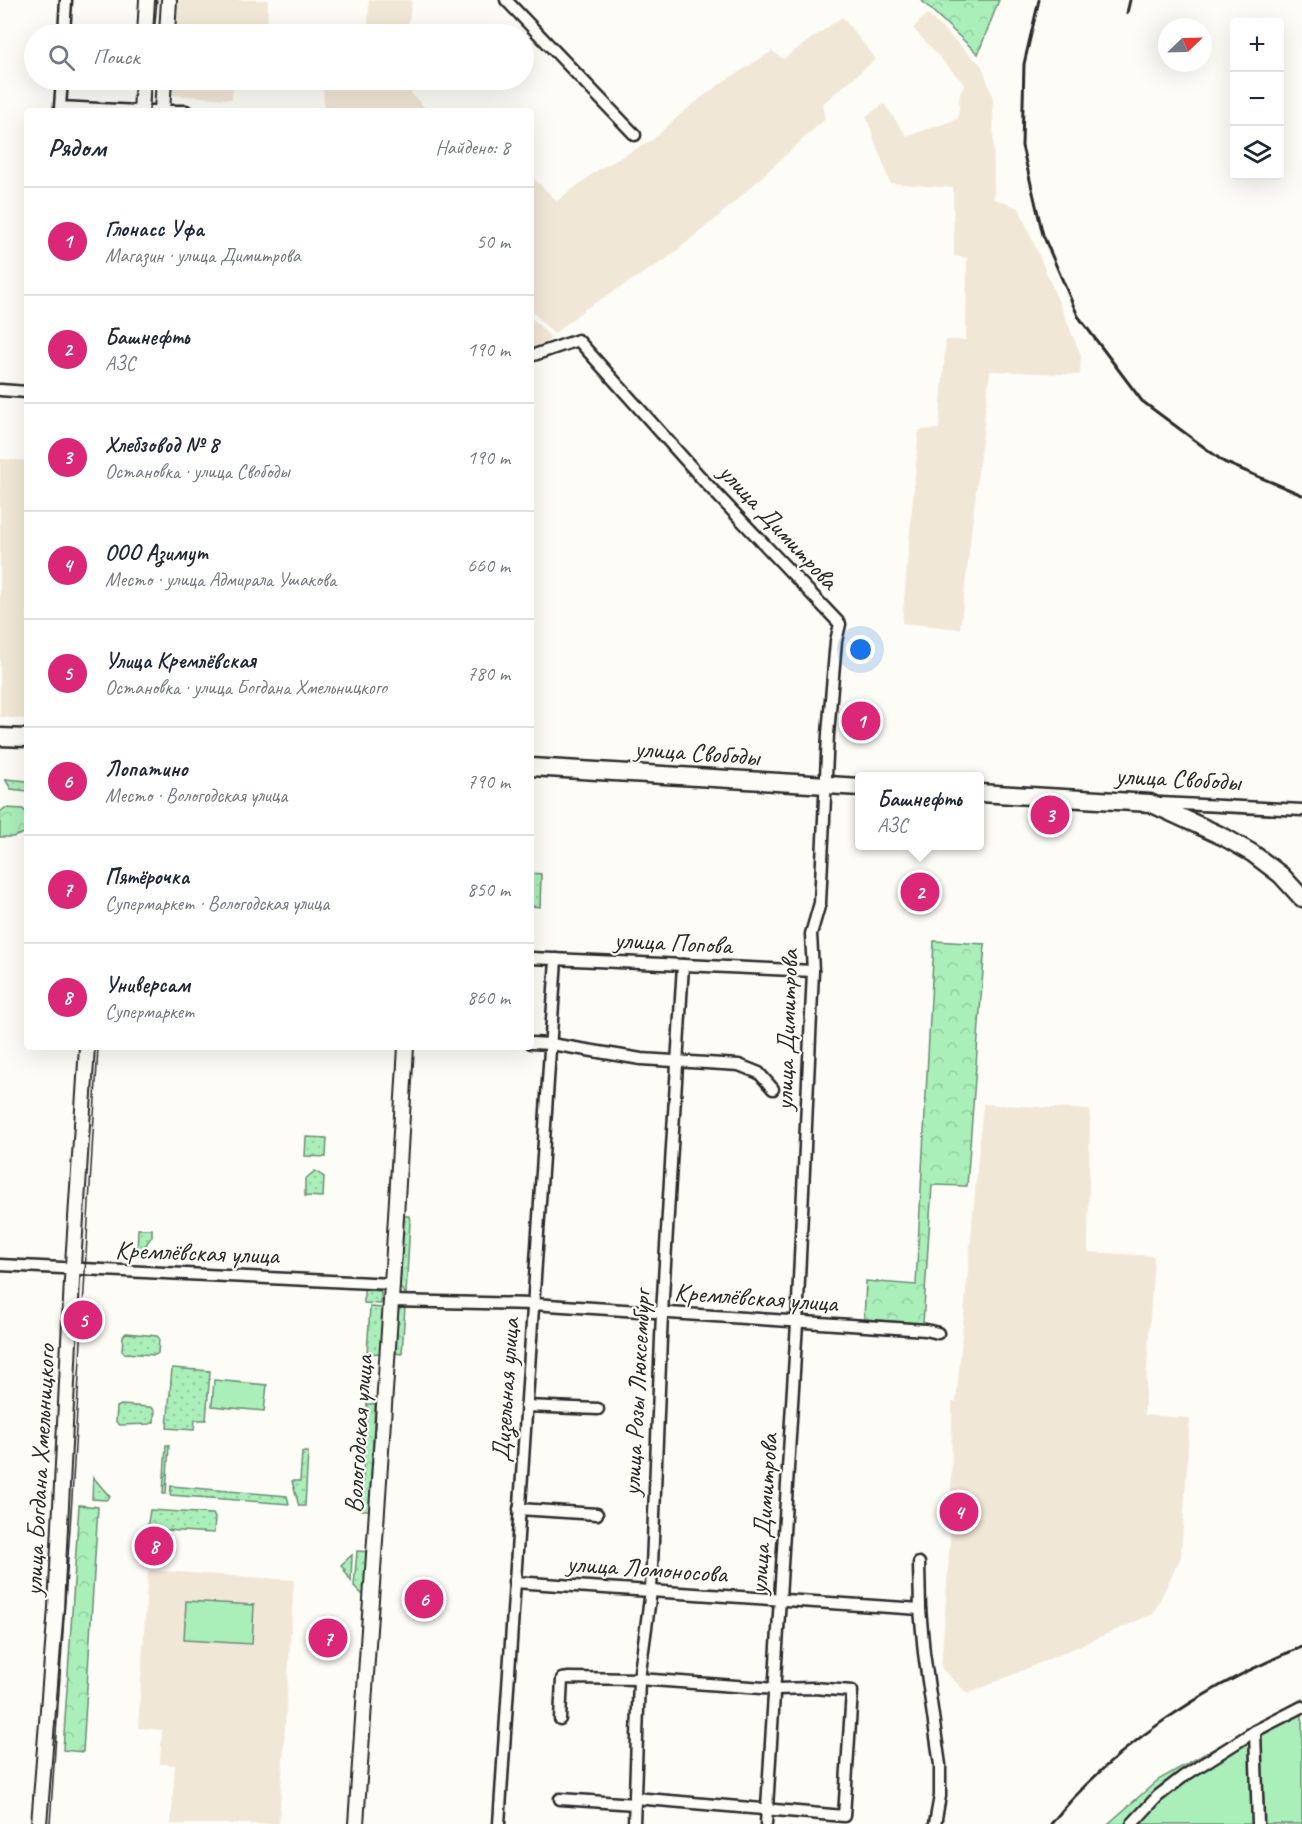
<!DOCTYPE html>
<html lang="ru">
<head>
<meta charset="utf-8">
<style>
	:root { --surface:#fff; --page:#f2f2f3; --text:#1f2937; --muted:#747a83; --line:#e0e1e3; --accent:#db2777 }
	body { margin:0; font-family:Caveat,sans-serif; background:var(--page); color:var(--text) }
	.controls { position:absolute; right:18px; top:18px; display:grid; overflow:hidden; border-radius:6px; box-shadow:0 6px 24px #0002 }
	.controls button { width:54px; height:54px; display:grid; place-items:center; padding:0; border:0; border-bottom:2px solid var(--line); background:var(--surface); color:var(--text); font:30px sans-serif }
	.compass { position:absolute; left:1158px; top:18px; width:54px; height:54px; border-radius:50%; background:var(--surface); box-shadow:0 6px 24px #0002; rotate:67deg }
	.you { position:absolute; left:861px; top:650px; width:21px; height:21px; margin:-15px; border:4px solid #fff; border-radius:50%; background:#1a73e8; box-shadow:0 0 0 9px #1a73e833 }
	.badge { display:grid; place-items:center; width:39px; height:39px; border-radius:50%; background:var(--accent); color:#fff; font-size:20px; font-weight:700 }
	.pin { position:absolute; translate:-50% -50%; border:3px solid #fff; box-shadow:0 2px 6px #0006 }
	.popup { position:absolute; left:855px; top:772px; width:129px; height:78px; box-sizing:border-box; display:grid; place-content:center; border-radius:6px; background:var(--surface); filter:drop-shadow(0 2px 4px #0005); font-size:20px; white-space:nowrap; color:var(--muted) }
	.popup b { font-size:22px; color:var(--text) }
	.popup::after { content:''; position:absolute; left:50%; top:100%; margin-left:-12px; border:12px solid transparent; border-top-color:var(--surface) }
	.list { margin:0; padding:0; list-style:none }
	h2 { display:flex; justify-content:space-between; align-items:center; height:78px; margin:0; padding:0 24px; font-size:26px }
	h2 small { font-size:20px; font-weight:400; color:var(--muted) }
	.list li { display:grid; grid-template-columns:39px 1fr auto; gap:18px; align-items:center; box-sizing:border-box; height:108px; padding:0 24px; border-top:2px solid var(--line) }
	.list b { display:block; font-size:22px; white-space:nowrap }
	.list p { margin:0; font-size:20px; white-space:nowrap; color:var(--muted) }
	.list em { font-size:20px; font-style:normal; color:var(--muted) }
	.icon { flex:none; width:33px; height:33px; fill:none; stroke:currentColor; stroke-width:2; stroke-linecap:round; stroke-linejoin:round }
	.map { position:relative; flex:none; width:1302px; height:1824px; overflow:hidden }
	.search { position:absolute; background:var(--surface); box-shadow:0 6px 24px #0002; left:24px; top:24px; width:510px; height:66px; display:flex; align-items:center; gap:15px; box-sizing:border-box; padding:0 21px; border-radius:33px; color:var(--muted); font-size:22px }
	.panel { position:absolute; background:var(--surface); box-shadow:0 6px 24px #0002; left:24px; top:108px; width:510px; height:942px; border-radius:6px }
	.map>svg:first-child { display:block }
</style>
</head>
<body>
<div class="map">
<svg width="1302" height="1824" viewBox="0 0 1302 1824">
	<defs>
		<pattern id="grass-dots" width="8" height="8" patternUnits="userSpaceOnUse" patternTransform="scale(1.5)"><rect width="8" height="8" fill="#aaefba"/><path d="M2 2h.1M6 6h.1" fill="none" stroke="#92cda0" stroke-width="1.8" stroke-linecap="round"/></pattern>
		<pattern id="forest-crowns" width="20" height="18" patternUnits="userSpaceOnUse" patternTransform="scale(1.5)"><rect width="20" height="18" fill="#aaefba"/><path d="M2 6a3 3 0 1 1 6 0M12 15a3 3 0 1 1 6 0" fill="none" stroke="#92cda0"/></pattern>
	</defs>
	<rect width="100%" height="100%" fill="#fdfcf7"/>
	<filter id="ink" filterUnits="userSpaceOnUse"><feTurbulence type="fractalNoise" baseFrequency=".0167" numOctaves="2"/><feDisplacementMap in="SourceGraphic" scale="12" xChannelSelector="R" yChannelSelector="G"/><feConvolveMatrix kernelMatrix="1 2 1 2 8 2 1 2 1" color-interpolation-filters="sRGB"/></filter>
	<g filter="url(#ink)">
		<g fill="#f1e7d6">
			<polygon points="177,0 268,0 267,34 174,34"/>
			<polygon points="369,0 412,0 407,34 368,34"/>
			<polygon points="927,14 982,66 993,98 994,199 1019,208 1081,355 1080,375 990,371 960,629 902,623 919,430 939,429 946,340 966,340 967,258 954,256 953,188 890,183 866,116 884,104 907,136 958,119 960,92 965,85 913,28"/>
			<polygon points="842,17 876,59 822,104 825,119 719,216 665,260 585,309 554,334 531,310 531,176 557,201 598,170 652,140 683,112 717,86 772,51 783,59"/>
			<polygon points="172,80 267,80 266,86 233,82 232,99 171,95"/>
			<polygon points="366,80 405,80 411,93 428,111 324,110 323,83 365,85"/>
			<polygon points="531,317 551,338 531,354"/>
			<polygon points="0,459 27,461 27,719 0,717"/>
			<polygon points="983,1104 1090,1110 1088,1252 1154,1256 1144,1415 1190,1418 1181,1557 1153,1614 968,1694 941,1668 951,1527 952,1402 956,1402"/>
			<polygon points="148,1570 294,1580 279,1824 171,1824 175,1765 160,1764 162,1730 138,1728"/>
		</g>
		<g fill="url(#grass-dots)" stroke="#6a8d72" stroke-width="1.5">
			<polygon points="5,779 27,781 27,791 11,789"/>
			<polygon points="531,873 541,874 540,907 531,906"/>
			<polygon points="306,1137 327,1138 326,1157 305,1156"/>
			<polygon points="315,1171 324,1177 323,1197 305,1196 305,1179"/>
			<polygon points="404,1216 409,1216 410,1222 406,1294 400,1288"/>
			<polygon points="138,1229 152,1229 152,1236 139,1255 137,1255"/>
			<polygon points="364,1290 381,1291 381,1304 364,1303"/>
			<polygon points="405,1306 402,1354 396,1353 398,1310"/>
			<polygon points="370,1307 383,1308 381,1353 367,1354"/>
			<polygon points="126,1333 157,1336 159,1338 158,1353 155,1355 124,1353 122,1351 123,1336"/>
			<polygon points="172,1368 210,1371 206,1420 195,1420 194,1430 167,1428"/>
			<polygon points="121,1405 150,1407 155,1410 154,1422 150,1424 120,1425 116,1422 117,1407"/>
			<polygon points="166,1445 169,1445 166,1494 163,1494"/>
			<polygon points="302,1452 308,1452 305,1506 299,1506 292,1481 300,1481"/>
			<polygon points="93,1477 110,1497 106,1500 92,1499"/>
			<polygon points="171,1486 287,1496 289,1504 170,1495"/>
			<polygon points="150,1510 213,1514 215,1518 214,1533 147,1529"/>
			<polygon points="357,1551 372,1552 368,1600 354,1586"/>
			<polygon points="352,1555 351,1581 341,1565"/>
		</g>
		<g fill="url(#forest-crowns)" stroke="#6a8d72" stroke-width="1.5">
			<polygon points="921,0 999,0 978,54"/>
			<polygon points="5,808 23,809 27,814 27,832 13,837 0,837 0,812"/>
			<polygon points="934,941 985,944 967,1186 932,1185 923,1324 864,1319 866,1281 916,1285"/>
			<polygon points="367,1404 375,1404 369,1510 361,1510"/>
			<polygon points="79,1505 98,1507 83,1752 63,1750"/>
		</g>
		<g fill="#aaefba" stroke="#6a8d72" stroke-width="1.5">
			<polygon points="214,1380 267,1385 264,1411 212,1406"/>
			<polygon points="186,1601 254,1605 252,1644 184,1640"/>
			<polygon points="1302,1699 1302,1824 1108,1824 1158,1780"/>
		</g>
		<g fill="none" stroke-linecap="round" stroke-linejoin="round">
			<defs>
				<g id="street">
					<polyline points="506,0 635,135"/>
					<polyline points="64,34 66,0"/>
					<polyline points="62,80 60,107 138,111"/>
					<polyline points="146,111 186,111"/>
					<polyline points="531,356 578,340 704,481 840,624 836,641 828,734 820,903 811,934 813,971 797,1323 766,1824"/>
					<polyline points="0,390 27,392"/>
					<polyline points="1160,803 1302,810"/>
					<polyline points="531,958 813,971"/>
					<polyline points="531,1043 551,1044 641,1059 739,1065 759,1073 773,1089"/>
					<polyline points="0,1265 392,1284"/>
					<polyline points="391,1301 533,1304 926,1330 938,1333"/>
					<polyline points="526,1406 598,1409"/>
					<polyline points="519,1509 597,1514"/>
					<polyline points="919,1563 920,1609 924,1653 940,1765 940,1796 935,1824"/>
					<polyline points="514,1582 920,1609"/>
					<polyline points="560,1719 562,1679 569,1678 639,1679 776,1689 814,1688 852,1691 844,1816 635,1798"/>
					<polyline points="1255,1731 1258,1824"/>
					<polyline points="560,1799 635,1804"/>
					<polyline points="499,1824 556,959"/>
					<polyline points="634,1824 639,1679 651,1591 662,1313 683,965"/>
					<polyline points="1132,1824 1158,1796 1184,1776 1255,1731 1302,1707"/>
				</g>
				<g id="secondary">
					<polyline points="145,34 147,0"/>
					<polyline points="167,34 169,0"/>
					<polyline points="141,111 143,80"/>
					<polyline points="162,111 164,80"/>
					<polyline points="39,1824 56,1608 72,1280 87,1047"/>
					<polyline points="356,1824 391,1301 406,1047"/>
				</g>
				<g id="primary">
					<polyline points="0,737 27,738"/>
					<polyline points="531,767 860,787"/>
					<polyline points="980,793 1150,803 1224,837 1252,853 1281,875 1302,898"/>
				</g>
			</defs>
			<use href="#street" stroke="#2b2b2b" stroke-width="15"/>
			<use href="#secondary" stroke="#2b2b2b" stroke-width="18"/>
			<use href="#primary" stroke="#2b2b2b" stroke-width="21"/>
			<use href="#street" stroke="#fdfcf7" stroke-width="10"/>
			<use href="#secondary" stroke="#fdfcf7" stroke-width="14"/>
			<use href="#primary" stroke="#fdfcf7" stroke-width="16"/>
			<g stroke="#2b2b2b" stroke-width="1.5">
				<polyline points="154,34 157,0"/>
				<polyline points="149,111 151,80"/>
				<polyline points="50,1824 72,1498 98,1047"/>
			</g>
			<g stroke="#2b2b2b" stroke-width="3">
				<polyline points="1039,0 1024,64 1022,146 1043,235 1078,316 1142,401 1224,462 1302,495"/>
				<polyline points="1127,13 1130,0"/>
				<path d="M 1051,1824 C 1115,1744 1208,1684 1302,1647"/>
			</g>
		</g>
	</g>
	<g text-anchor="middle" stroke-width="4.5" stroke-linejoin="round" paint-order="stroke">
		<g font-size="26" fill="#2b2b2b" stroke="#fdfcf7">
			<text transform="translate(779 526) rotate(47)" y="9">улица Димитрова</text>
			<text transform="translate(697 752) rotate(4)" y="9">улица Свободы</text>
			<text transform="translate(1178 778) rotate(3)" y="9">улица Свободы</text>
			<text transform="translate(673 942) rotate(3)" y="9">улица Попова</text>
			<text transform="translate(786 1030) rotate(-88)" y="9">улица Димитрова</text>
			<text transform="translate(197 1252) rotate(2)" y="9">Кремлёвская улица</text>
			<text transform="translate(756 1297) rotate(4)" y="9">Кремлёвская улица</text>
			<text transform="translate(505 1390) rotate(-86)" y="9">Дизельная улица</text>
			<text transform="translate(636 1393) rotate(-87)" y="9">улица Розы Люксембург</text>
			<text transform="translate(358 1434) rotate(-86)" y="9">Вологодская улица</text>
			<text transform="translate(39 1470) rotate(-87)" y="9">улица Богдана Хмельницкого</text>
			<text transform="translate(763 1514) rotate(-86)" y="9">улица Димитрова</text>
			<text transform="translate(647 1568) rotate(4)" y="9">улица Ломоносова</text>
		</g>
	</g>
</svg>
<div class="controls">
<button>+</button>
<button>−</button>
<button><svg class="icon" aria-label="layers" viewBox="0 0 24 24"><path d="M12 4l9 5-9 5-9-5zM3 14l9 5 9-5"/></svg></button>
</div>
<svg class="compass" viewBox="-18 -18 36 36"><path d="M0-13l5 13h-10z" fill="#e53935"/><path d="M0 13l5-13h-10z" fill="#747a83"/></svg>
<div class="you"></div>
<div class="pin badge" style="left:861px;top:721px">1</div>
<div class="pin badge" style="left:920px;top:892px">2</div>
<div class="popup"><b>Башнефть</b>АЗС</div>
<div class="pin badge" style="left:1050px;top:815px">3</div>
<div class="pin badge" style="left:959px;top:1512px">4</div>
<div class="pin badge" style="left:83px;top:1320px">5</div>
<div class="pin badge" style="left:424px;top:1599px">6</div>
<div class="pin badge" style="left:328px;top:1638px">7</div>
<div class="pin badge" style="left:154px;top:1546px">8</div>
<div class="search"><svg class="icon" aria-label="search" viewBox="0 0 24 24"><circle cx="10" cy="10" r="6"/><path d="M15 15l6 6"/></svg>Поиск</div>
<section class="panel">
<h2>Рядом<small>Найдено: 8</small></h2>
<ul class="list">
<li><span class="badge">1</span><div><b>Глонасс Уфа</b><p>Магазин · улица Димитрова</p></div><em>50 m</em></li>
<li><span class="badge">2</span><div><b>Башнефть</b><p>АЗС</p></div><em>190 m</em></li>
<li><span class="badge">3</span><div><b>Хлебзовод № 8</b><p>Остановка · улица Свободы</p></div><em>190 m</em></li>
<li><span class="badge">4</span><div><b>ООО Азимут</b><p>Место · улица Адмирала Ушакова</p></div><em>660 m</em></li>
<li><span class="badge">5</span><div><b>Улица Кремлёвская</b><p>Остановка · улица Богдана Хмельницкого</p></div><em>780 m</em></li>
<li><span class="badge">6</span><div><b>Лопатино</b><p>Место · Вологодская улица</p></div><em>790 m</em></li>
<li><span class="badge">7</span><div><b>Пятёрочка</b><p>Супермаркет · Вологодская улица</p></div><em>850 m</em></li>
<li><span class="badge">8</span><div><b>Универсам</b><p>Супермаркет</p></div><em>860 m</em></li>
</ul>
</section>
</div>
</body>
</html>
